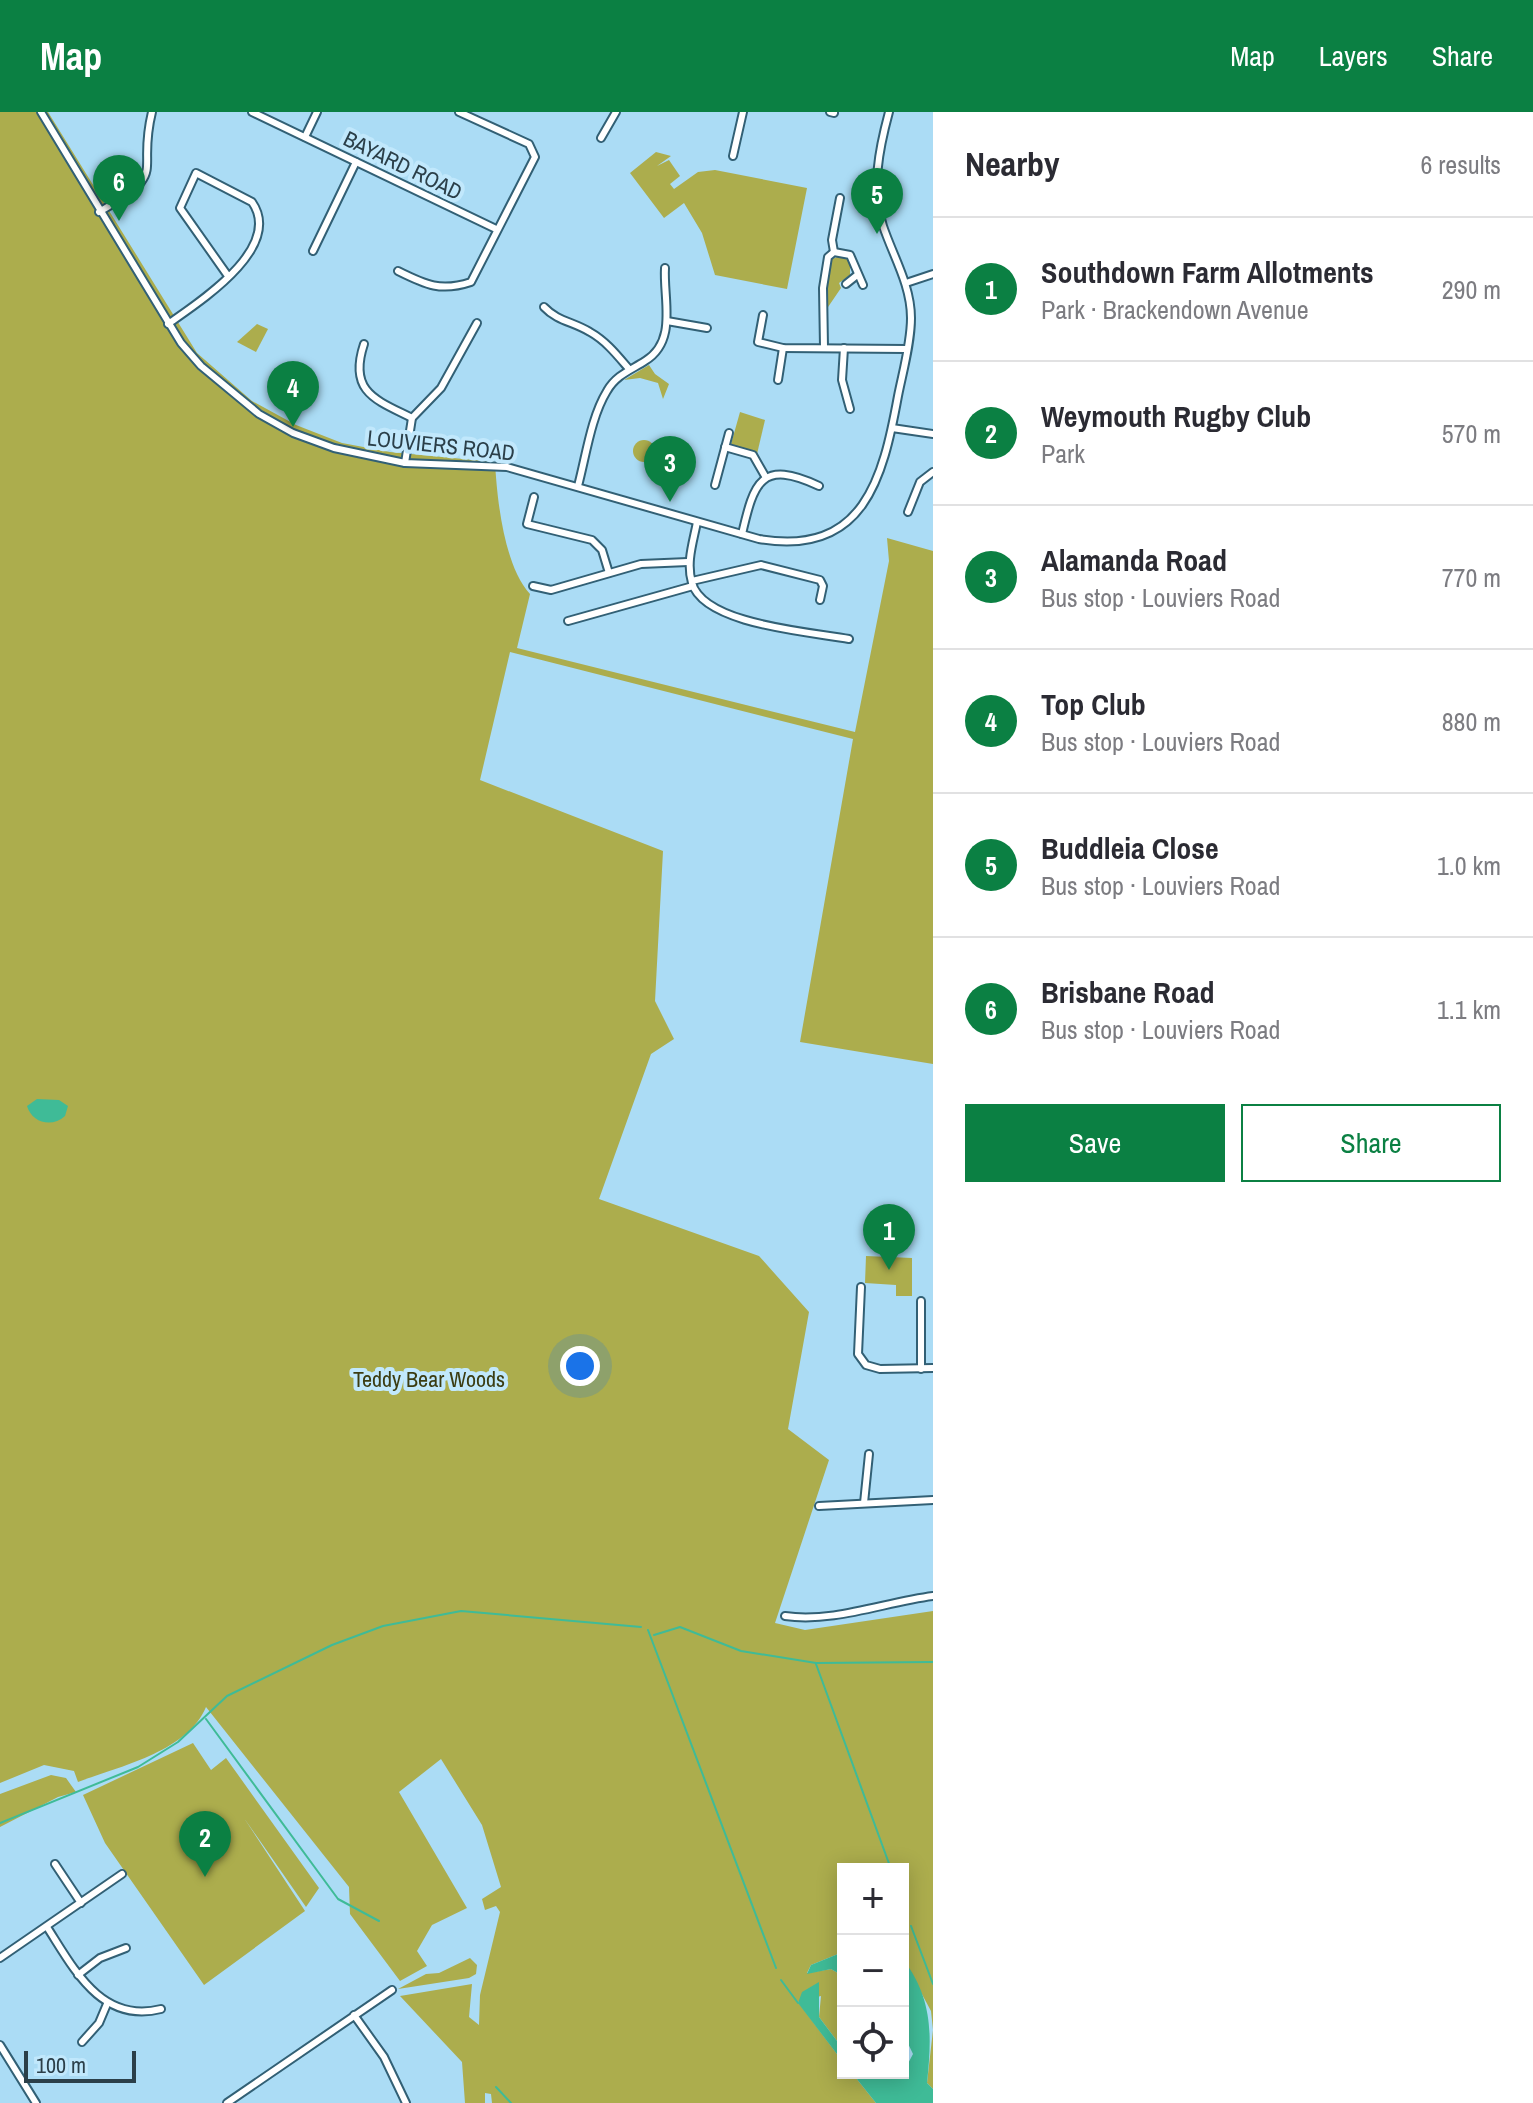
<!DOCTYPE html>
<html lang="en">
<head>
<meta charset="utf-8">
<style>
	:root { --surface:#fff; --page:#f2f2f3; --text:#2b2b33; --muted:#7c7c81; --line:#e1e1e2; --accent:#0b8043 }
	body { margin:0; font-family:"Archivo Narrow",sans-serif; background:var(--page); color:var(--text) }
	.controls { position:absolute; right:24px; bottom:24px; display:grid; overflow:hidden; border-radius:0px; box-shadow:0 4px 20px #0003 }
	.controls button { width:72px; height:72px; display:grid; place-items:center; padding:0; border:0; border-bottom:2px solid var(--line); background:var(--surface); color:var(--text); font:40px sans-serif }
	.scale { position:absolute; left:24px; bottom:20px; width:112px; box-sizing:border-box; padding-left:8px; border:4px solid #2b3f49; border-top:0; font-size:22px; line-height:28px; white-space:nowrap; color:#2b3f49; -webkit-text-stroke:6px #c1e8fc; paint-order:stroke }
	.you { position:absolute; left:580px; top:1254px; width:28px; height:28px; margin:-20px; border:6px solid #fff; border-radius:50%; background:#1a73e8; box-shadow:0 0 0 12px #1a73e833 }
	.badge { display:grid; place-items:center; width:52px; height:52px; border-radius:50%; background:var(--accent); color:#fff; font-size:26px; font-weight:700 }
	.pin { position:absolute; translate:-50% -66px; filter:drop-shadow(0 2px 4px #0008) }
	.pin::after { content:''; position:absolute; top:42px; width:28px; height:24px; background:inherit; clip-path:polygon(0 0,100% 0,50% 100%) }
	.list { margin:0; padding:0; list-style:none }
	h2 { display:flex; justify-content:space-between; align-items:center; height:104px; margin:0; padding:0 32px; font-size:34px }
	h2 small { font-size:26px; font-weight:400; color:var(--muted) }
	.list li { display:grid; grid-template-columns:52px 1fr auto; gap:24px; align-items:center; box-sizing:border-box; height:144px; padding:0 32px; border-top:2px solid var(--line) }
	.list b { display:block; font-size:30px; white-space:nowrap }
	.list p { margin:0; font-size:26px; white-space:nowrap; color:var(--muted) }
	.list em { font-size:26px; font-style:normal; color:var(--muted) }
	.actions { display:flex; gap:16px; padding:24px 32px }
	.actions a { flex:1; padding:18px 0; border:2px solid var(--accent); border-radius:0px; text-align:center; font-size:28px; color:var(--accent) }
	.actions .main { background:var(--accent); color:#fff }
	.icon { flex:none; width:44px; height:44px; fill:none; stroke:currentColor; stroke-width:2; stroke-linecap:round; stroke-linejoin:round }
	.map { position:relative; flex:none; width:933px; height:1991px; overflow:hidden }
	header { display:flex; align-items:center; gap:48px; box-sizing:border-box; height:112px; padding:0 40px; background:var(--accent); color:#fff }
	header strong { font-size:38px }
	nav { display:flex; gap:44px; margin-inline-start:auto; font-size:28px }
	main { display:flex }
	aside { flex:1; background:var(--surface) }
	.map>svg:first-child { display:block }
</style>
</head>
<body>
<header>
<strong>Map</strong>
<nav><a>Map</a><a>Layers</a><a>Share</a></nav>
</header>
<main>
<div class="map">
<svg width="933" height="1991" viewBox="0 0 933 1991">
	<rect width="100%" height="100%" fill="#abdcf5"/>
	<g fill="#acad4d">
		<path d="M 0,0 L 48,0 L 197,241 L 252,289 L 296,313 L 342,331 L 390,340 L 495,350 C 497,387 504,454 530,482 L 517,536 L 855,620 L 889,449 L 887,426 L 933,439 L 933,952 L 800,930 L 853,627 L 510,540 L 480,668 L 663,739 L 655,889 L 674,927 L 651,942 L 599,1087 L 759,1144 L 809,1200 L 788,1317 L 829,1348 L 775,1511 L 805,1518 L 933,1499 L 933,1977 L 927,1971 L 933,1918 L 931,1899 L 903,1847 L 903,1757 L 843,1757 L 843,1840 L 811,1853 L 807,1861 L 831,1857 L 843,1864 L 843,1937 L 819,1905 L 821,1884 L 798,1890 L 843,1950 L 843,1961 L 852,1961 L 876,1991 L 492,1991 L 491,1982 L 485,1981 L 485,1991 L 465,1991 L 462,1950 L 400,1884 L 472,1872 L 469,1905 L 479,1913 L 480,1883 L 500,1800 L 496,1794 L 485,1798 L 482,1787 L 501,1775 L 482,1713 L 441,1647 L 399,1680 L 467,1796 L 432,1813 L 417,1839 L 427,1854 L 400,1869 L 350,1802 L 349,1775 L 206,1595 C 187,1640 120,1654 78,1670 L 74,1659 L 44,1653 L 0,1671 Z"/>
		<polygon points="656,40 671,44 657,54 669,48 680,64 670,72 674,77 698,60 715,58 807,76 787,177 715,163 702,121 684,91 664,106 630,61"/>
		<polygon points="843,143 850,148 850,163 839,171 841,176 826,198 829,148"/>
		<polygon points="257,212 268,217 256,240 237,230"/>
		<polygon points="649,253 655,262 669,272 663,287 658,271 640,266 624,268"/>
		<polygon points="740,300 765,308 757,342 731,332"/>
		<circle cx="644" cy="339" r="11"/>
		<polygon points="866,1144 912,1146 912,1184 896,1184 896,1173 865,1171"/>
		<polygon points="193,1631 211,1658 226,1646 319,1776 306,1795 244,1706 305,1799 204,1873 105,1731 83,1683"/>
		<polygon points="51,1663 66,1666 76,1680 58,1685 0,1715 0,1682"/>
		<polygon points="470,1846 477,1853 476,1862 469,1866 398,1877 426,1862 439,1861"/>
	</g>
	<g fill="#3fbb97">
		<path d="M 37,987 L 59,988 L 68,994 L 65,1004 C 52,1016 32,1011 27,994 Z"/>
		<polygon points="843,1840 843,1864 831,1857 807,1862 811,1853"/>
		<path d="M 903,1847 C 933,1887 932,1923 927,1971 L 933,1977 L 933,1991 L 876,1991 L 852,1961 L 903,1961 L 913,1942 L 903,1921 Z"/>
		<polygon points="819,1870 819,1905 843,1937 843,1950 798,1891 802,1880"/>
	</g>
	<g fill="none" stroke-linecap="round" stroke-linejoin="round">
		<g stroke="#3fbb97" stroke-width="2">
			<polyline points="648,1518 776,1856"/>
			<polyline points="654,1523 680,1515 741,1539 816,1551 933,1550"/>
			<polyline points="816,1552 891,1757"/>
			<polyline points="206,1607 338,1787 379,1809"/>
			<polyline points="0,1711 138,1655 178,1630 227,1584 332,1533 383,1514 461,1499 641,1515"/>
			<polyline points="903,1791 907,1801"/>
			<polyline points="911,1814 933,1872"/>
			<polyline points="781,1868 798,1891"/>
			<polyline points="496,1975 511,1991"/>
		</g>
		<defs>
			<g id="minor">
				<path d="M 41,0 L 181,231 L 201,254 L 259,302 L 293,321 L 334,336 L 405,351 L 507,355 L 759,427 C 864,445 883,366 898,284 C 903,259 911,231 911,206 C 911,173 893,144 883,114 C 871,76 879,37 889,0"/>
				<polyline points="252,0 496,117"/>
				<polyline points="830,0 834,1"/>
				<polyline points="305,25 317,0"/>
				<polyline points="601,26 616,0"/>
				<polyline points="733,44 743,0"/>
				<path d="M 99,100 C 171,58 136,65 152,0"/>
				<polyline points="313,139 356,50"/>
				<polyline points="834,140 832,128 840,86"/>
				<path d="M 398,159 C 426,173 441,180 471,170 L 535,45 L 529,32 L 459,0"/>
				<polyline points="906,171 933,162"/>
				<polyline points="846,172 856,164"/>
				<path d="M 544,195 C 557,209 574,210 590,220 C 606,229 617,243 629,257"/>
				<polyline points="763,203 758,230 783,236 906,237"/>
				<polyline points="667,209 707,216"/>
				<path d="M 168,212 C 199,190 284,136 252,90 L 196,61 L 180,96 L 228,164"/>
				<path d="M 364,232 C 348,280 376,288 412,306"/>
				<polyline points="824,235 823,176 828,145 834,140 850,143 863,173"/>
				<polyline points="844,236 842,268 850,297"/>
				<polyline points="778,268 783,236"/>
				<polyline points="892,316 933,322"/>
				<polyline points="725,335 753,343 765,364"/>
				<polyline points="405,351 412,306 441,276 477,211"/>
				<polyline points="715,373 729,321"/>
				<path d="M 578,374 C 586,344 591,305 607,279 C 616,263 631,258 645,249 C 678,229 663,187 665,156"/>
				<polyline points="534,385 527,412 592,428 602,438 609,461"/>
				<polyline points="908,400 920,370 933,360"/>
				<path d="M 697,410 C 693,431 686,450 692,471 C 704,513 812,520 849,527"/>
				<path d="M 742,422 C 754,370 761,347 819,374"/>
				<polyline points="692,469 761,453 820,468 823,474 820,488"/>
				<polyline points="533,474 551,478 641,452 688,450"/>
				<polyline points="568,509 693,474"/>
				<polyline points="861,1175 858,1242 866,1253 880,1257 933,1256"/>
				<polyline points="921,1189 921,1257"/>
				<polyline points="864,1391 869,1342"/>
				<polyline points="819,1394 933,1388"/>
				<path d="M 785,1504 C 834,1511 885,1490 933,1484"/>
				<polyline points="55,1752 81,1791"/>
				<path d="M 47,1815 C 74,1857 101,1912 161,1897"/>
				<polyline points="0,1846 122,1762"/>
				<polyline points="78,1863 100,1846 126,1836"/>
				<polyline points="354,1903 384,1945 406,1991"/>
				<polyline points="82,1930 99,1911 107,1892"/>
				<polyline points="0,1933 36,1991"/>
				<polyline points="227,1991 392,1878"/>
			</g>
		</defs>
		<use href="#minor" stroke="#326075" stroke-width="10"/>
		<use href="#minor" stroke="#fff" stroke-width="6"/>
	</g>
	<g text-anchor="middle" stroke-width="8" stroke-linejoin="round" paint-order="stroke">
		<g font-size="22" fill="#2b3f49" stroke="#c1e8fc">
			<text transform="translate(403 53) rotate(26)" y="8">BAYARD ROAD</text>
			<text transform="translate(441 333) rotate(6)" y="8">LOUVIERS ROAD</text>
		</g>
		<g font-size="22" fill="#3b3c12" stroke="#c1e8fc">
			<text x="429" y="1275">Teddy Bear Woods</text>
		</g>
	</g>
</svg>
<div class="controls">
<button>+</button>
<button>−</button>
<button><svg class="icon" aria-label="locate" viewBox="0 0 24 24"><circle cx="12" cy="12" r="6"/><path d="M12 2v4M12 18v4M2 12h4M18 12h4"/></svg></button>
</div>
<div class="scale">100 m</div>
<div class="you"></div>
<div class="pin badge" style="left:889px;top:1158px">1</div>
<div class="pin badge" style="left:205px;top:1765px">2</div>
<div class="pin badge" style="left:670px;top:390px">3</div>
<div class="pin badge" style="left:293px;top:315px">4</div>
<div class="pin badge" style="left:877px;top:122px">5</div>
<div class="pin badge" style="left:119px;top:109px">6</div>
</div>
<aside>
<h2>Nearby<small>6 results</small></h2>
<ul class="list">
<li><span class="badge">1</span><div><b>Southdown Farm Allotments</b><p>Park · Brackendown Avenue</p></div><em>290 m</em></li>
<li><span class="badge">2</span><div><b>Weymouth Rugby Club</b><p>Park</p></div><em>570 m</em></li>
<li><span class="badge">3</span><div><b>Alamanda Road</b><p>Bus stop · Louviers Road</p></div><em>770 m</em></li>
<li><span class="badge">4</span><div><b>Top Club</b><p>Bus stop · Louviers Road</p></div><em>880 m</em></li>
<li><span class="badge">5</span><div><b>Buddleia Close</b><p>Bus stop · Louviers Road</p></div><em>1.0 km</em></li>
<li><span class="badge">6</span><div><b>Brisbane Road</b><p>Bus stop · Louviers Road</p></div><em>1.1 km</em></li>
</ul>
<div class="actions"><a class="main">Save</a><a>Share</a></div>
</aside>
</main>
</body>
</html>
